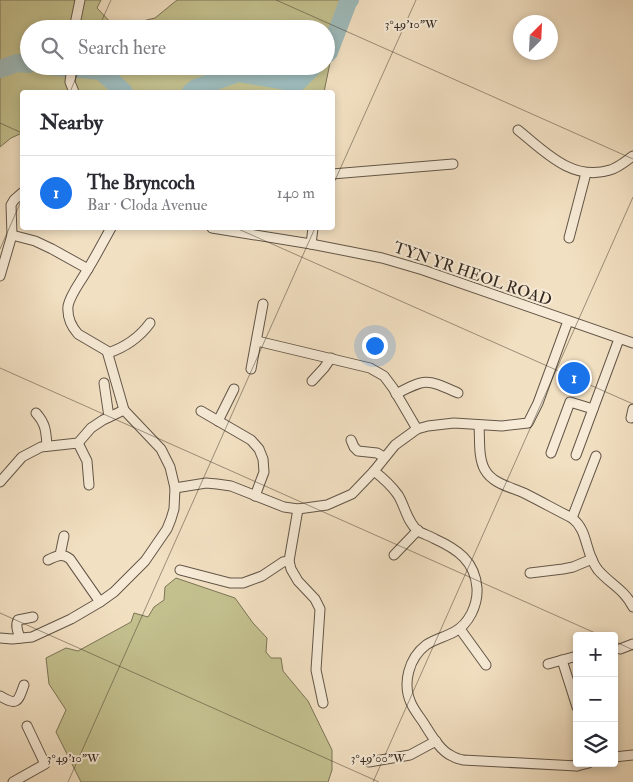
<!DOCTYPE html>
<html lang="en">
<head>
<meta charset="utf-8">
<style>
	:root { --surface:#fff; --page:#f7f7f7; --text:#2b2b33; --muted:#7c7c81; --line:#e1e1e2; --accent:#1a73e8 }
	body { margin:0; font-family:"IM FELL Double Pica",serif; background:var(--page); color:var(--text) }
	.controls { position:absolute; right:15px; bottom:15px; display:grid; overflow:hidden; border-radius:5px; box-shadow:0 2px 8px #0003 }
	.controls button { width:45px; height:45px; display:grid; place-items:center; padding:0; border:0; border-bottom:1px solid var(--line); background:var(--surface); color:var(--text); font:25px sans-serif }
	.compass { position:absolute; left:513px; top:15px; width:45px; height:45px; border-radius:50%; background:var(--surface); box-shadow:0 2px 8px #0003; rotate:24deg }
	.you { position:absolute; left:374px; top:345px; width:18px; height:18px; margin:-12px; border:4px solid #fff; border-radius:50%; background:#1a73e8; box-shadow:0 0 0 8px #1a73e833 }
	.badge { display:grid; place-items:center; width:32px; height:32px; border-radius:50%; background:var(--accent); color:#fff; font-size:16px; font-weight:700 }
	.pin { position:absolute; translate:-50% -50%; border:2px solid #fff; box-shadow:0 1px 5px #0006 }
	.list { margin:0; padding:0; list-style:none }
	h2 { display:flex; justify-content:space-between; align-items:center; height:65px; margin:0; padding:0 20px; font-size:21px }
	h2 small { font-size:16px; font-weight:400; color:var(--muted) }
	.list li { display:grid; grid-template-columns:32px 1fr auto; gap:15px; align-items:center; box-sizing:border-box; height:75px; padding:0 20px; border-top:1px solid var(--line) }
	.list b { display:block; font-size:19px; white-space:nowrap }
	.list p { margin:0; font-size:16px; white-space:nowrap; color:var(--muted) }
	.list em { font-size:16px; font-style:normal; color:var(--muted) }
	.icon { flex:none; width:28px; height:28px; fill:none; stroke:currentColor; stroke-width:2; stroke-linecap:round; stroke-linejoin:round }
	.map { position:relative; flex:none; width:633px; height:782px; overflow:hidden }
	.search { position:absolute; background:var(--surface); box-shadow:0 2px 8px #0003; left:20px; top:20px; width:315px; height:55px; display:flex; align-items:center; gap:12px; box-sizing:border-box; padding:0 18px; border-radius:28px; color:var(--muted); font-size:19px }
	.panel { position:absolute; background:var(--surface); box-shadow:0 2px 8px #0003; left:20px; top:90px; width:315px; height:140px; border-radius:5px }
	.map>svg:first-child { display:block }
</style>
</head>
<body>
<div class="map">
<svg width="633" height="782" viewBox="0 0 633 782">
	<rect width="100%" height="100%" fill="#f2e0c2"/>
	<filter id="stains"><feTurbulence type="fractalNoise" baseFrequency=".004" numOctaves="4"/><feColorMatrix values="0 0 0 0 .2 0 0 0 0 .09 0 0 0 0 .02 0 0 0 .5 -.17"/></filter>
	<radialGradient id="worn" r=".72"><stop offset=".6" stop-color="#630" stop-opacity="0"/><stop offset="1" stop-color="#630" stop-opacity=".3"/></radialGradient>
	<g fill="#c3c08e" stroke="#7b7456" fill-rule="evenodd">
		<path d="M 0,0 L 101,0 L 97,8 L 114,26 L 126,25 L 155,18 L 177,0 L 343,0 L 324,92 L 22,92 L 22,133 L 11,138 L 0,147 ZM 29,29 L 326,29 L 326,66 L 29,66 Z"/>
		<polygon points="176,578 235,598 253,623 267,638 266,652 271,658 281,658 283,671 308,701 332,750 332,770 328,782 81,782 56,732 66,710 49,684 46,658 66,648 78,651 131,622 134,613 148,617 154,607 164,600 165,587"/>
	</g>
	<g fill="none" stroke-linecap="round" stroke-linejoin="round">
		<g stroke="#9ebbbb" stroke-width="18">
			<polyline points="326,55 329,52 348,2 350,0"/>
			<polyline points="48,66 101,71 124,92"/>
			<polyline points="0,69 17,63 29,64"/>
			<polyline points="191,92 196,88 238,73 297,83 314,66"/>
		</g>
		<defs>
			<g id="minor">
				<polyline points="74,29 80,0"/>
				<polyline points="72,66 70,82 74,92"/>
				<path d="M 518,130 C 544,151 572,182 610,170 C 618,168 626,161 633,156"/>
				<polyline points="332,174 453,164"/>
				<polyline points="212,228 311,244 382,258 423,270 633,343"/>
				<polyline points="12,235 35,241 52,249 88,269"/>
				<polyline points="569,238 586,173"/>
				<polyline points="311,244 313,228"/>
				<polyline points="0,276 12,235 11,205 14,200 22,193"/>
				<polyline points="257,341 370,368 384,376 393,388 417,429"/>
				<path d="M 108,353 C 126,347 139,338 150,323"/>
				<polyline points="251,369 263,304"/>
				<polyline points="312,381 324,368 331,358"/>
				<polyline points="104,383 109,417"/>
				<path d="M 396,394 C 427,378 426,379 458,393"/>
				<polyline points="201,411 251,440 259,449 263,459 264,472 255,496"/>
				<path d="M 36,413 C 46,424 46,432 47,446"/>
				<polyline points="631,418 633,409"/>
				<polyline points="218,421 234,389"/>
				<path d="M 479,425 C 480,439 478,458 485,470 C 493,484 511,487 524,493 C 540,501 556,510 572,518 C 589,531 584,552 598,570 C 610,584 624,589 633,607"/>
				<polyline points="351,440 354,447 358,451 377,453 384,457"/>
				<polyline points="78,443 87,461 89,485"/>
				<polyline points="551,453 570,402 593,409"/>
				<polyline points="576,455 619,339"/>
				<path d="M 374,471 C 383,478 391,485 398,495 C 405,506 407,522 418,531 C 423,534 430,536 435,539 C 457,549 475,561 477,588 C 478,605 469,624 454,632 C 445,637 435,639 426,645 C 409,658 402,683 411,703 C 414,710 419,716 423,722 C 430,733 440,751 452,756 C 455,758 459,759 463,760 L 577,766"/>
				<polyline points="0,482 22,457 41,447 78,443 91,428 103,420 124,410"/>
				<polyline points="175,488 206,483 217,484 231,486 284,507 298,509 327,505 352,494 374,471 395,445 417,429 428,426 454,423 502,426 528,423 538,403 568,321"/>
				<polyline points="298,509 289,561 291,569 298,581 315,599 320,609 316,670 323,703"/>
				<polyline points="572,518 596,456"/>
				<polyline points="60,555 64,536"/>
				<polyline points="394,555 418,530"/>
				<path d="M 48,560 C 56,556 62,553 70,559 L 100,602"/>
				<polyline points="180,570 230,583 243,583 262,576 283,562 289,561"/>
				<polyline points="530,573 563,569 573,567 592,559"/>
				<polyline points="460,629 486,665"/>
				<path d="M 0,638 L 12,639 L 32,637 L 71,619 L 100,602 L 114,592 L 145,561 L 167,529 L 171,519 L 174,509 L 175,488 L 170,467 L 161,449 L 124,410 L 107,351 L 78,334 C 71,326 67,317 68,306 C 70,295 81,281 86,272 C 95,258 103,242 111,228"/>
				<path d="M 20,638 C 18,632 15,626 18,620 L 33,617"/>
				<polyline points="620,649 633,644"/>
				<polyline points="562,660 577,707"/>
				<polyline points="548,664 577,656"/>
				<path d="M 0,696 C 17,706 18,702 24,685"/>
				<polyline points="614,757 633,755"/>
				<polyline points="369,762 410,755 436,741"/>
				<polyline points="577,763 577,766 589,763"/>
				<polyline points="13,782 45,764 27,726"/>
			</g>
		</defs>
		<use href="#minor" stroke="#635648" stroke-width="11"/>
		<use href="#minor" stroke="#f7ebd7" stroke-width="9"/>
	</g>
	<path fill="none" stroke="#33281f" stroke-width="1" stroke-opacity="0.45" d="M 276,0 L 633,159M 98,29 L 111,0M 70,92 L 81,66M 0,123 L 22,133M 332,187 L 416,0M 236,228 L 633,404M 0,249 L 22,199M 0,368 L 602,636M 0,613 L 379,782M 614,641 L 633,650M 68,782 L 315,228M 373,782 L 633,197"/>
	<g text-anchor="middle" stroke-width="4" stroke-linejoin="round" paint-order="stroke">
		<g font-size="16" fill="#33281f" stroke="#f7ebd7">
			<text transform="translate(473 273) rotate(19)" y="6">TYN YR HEOL ROAD</text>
		</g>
	</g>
	<g font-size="12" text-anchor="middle" fill="#33281f" stroke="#f7ebd7" stroke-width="4" stroke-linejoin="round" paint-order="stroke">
		<text x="411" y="28">3°49'10"W</text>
		<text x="73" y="762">3°49'10"W</text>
		<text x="378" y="762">3°49'00"W</text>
	</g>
	<rect width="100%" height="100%" filter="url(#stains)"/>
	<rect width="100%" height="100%" fill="url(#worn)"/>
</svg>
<div class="controls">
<button>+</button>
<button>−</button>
<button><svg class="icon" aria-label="layers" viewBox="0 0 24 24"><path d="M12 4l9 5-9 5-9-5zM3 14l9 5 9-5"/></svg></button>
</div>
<svg class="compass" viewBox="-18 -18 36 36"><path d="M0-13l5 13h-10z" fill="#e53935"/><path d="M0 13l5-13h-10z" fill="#7c7c81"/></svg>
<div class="you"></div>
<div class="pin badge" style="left:574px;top:378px">1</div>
<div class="search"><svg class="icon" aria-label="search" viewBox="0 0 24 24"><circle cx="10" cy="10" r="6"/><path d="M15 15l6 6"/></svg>Search here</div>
<section class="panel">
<h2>Nearby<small></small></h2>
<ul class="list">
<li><span class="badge">1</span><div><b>The Bryncoch</b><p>Bar · Cloda Avenue</p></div><em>140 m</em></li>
</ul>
</section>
</div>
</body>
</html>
